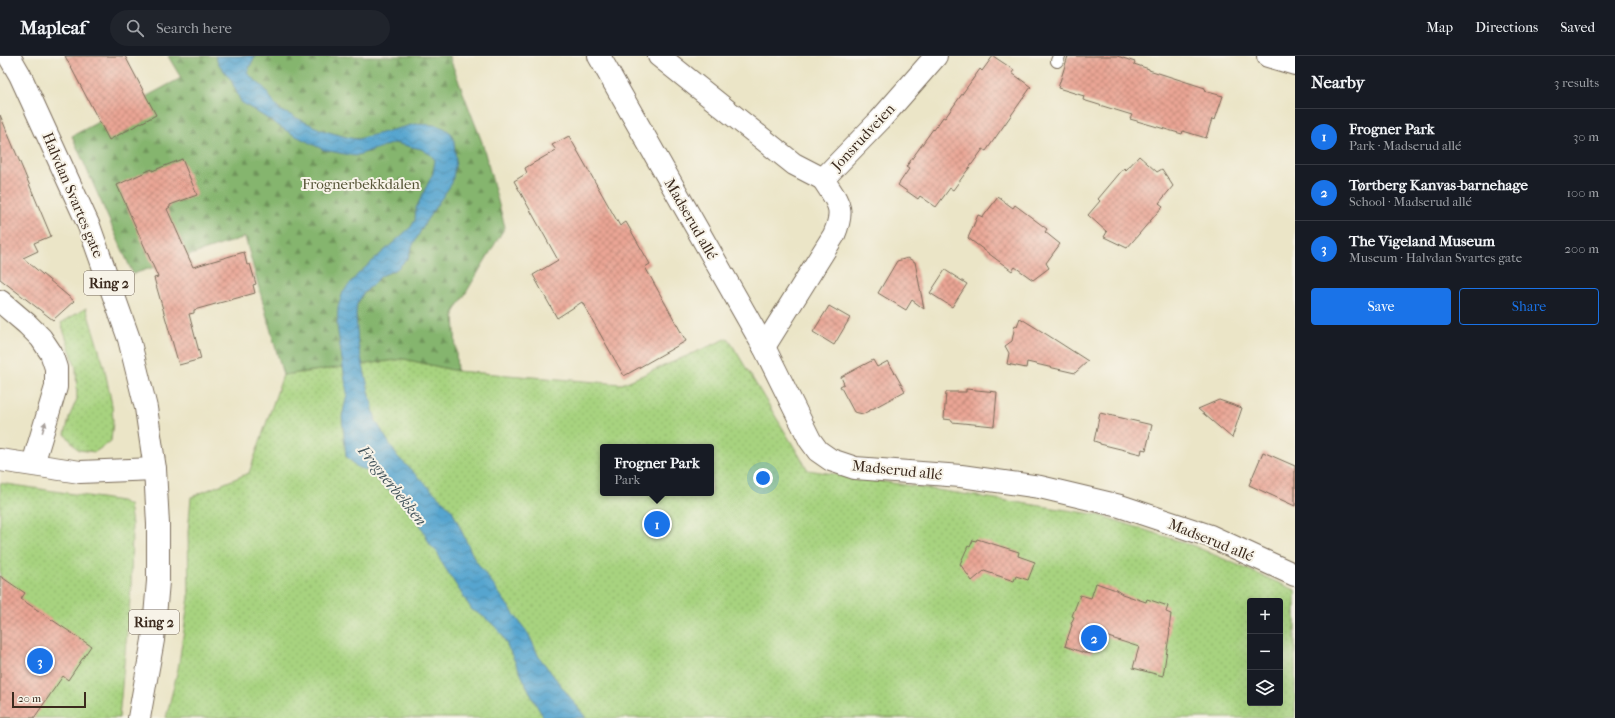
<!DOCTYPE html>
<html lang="en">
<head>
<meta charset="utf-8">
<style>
	:root { --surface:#171b24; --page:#20242c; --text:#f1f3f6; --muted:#9ea1a6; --line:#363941; --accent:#1a73e8 }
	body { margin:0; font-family:"IM FELL French Canon",serif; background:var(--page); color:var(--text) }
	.controls { position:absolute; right:12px; bottom:12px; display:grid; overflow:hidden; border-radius:4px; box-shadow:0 4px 16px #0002 }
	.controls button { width:36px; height:36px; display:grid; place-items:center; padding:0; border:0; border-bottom:1px solid var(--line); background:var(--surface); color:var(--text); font:20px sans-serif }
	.scale { position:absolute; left:12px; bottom:10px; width:74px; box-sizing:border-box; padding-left:4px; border:2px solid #3b2a1e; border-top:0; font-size:11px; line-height:14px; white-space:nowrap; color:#3b2a1e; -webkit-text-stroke:3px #f7f3e8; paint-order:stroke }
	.you { position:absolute; left:763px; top:422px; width:14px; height:14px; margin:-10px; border:3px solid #fff; border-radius:50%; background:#1a73e8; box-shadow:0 0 0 6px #1a73e833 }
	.badge { display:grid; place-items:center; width:26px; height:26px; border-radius:50%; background:var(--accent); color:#fff; font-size:13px; font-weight:700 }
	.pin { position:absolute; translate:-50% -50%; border:2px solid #fff; box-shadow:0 1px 4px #0006 }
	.popup { position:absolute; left:600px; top:388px; width:114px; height:52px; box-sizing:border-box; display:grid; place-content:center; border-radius:4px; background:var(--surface); filter:drop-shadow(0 1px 3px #0005); font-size:13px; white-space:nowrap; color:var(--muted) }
	.popup b { font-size:15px; color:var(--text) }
	.popup::after { content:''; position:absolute; left:50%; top:100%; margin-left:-8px; border:8px solid transparent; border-top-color:var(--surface) }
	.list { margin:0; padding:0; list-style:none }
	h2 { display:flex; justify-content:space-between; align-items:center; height:52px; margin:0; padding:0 16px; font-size:17px }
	h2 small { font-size:13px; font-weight:400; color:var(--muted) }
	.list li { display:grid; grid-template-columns:26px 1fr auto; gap:12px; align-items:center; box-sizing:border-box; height:56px; padding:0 16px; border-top:1px solid var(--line) }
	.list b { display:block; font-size:15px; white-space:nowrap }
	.list p { margin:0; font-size:13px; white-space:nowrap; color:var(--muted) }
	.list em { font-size:13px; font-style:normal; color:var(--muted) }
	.actions { display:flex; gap:8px; padding:12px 16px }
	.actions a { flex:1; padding:9px 0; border:1px solid var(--accent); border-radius:4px; text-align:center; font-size:14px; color:var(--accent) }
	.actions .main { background:var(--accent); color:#fff }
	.icon { flex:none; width:22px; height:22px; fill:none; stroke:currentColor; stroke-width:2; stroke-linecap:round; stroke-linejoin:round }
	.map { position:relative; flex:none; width:1295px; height:662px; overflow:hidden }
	header { display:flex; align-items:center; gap:24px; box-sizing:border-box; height:56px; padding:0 20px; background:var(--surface); border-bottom:1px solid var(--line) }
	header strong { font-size:19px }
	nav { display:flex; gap:22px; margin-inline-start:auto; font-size:14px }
	.search { width:280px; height:36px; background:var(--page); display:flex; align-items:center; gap:10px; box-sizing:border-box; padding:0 14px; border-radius:22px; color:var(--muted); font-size:15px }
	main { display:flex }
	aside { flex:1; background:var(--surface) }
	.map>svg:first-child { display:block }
</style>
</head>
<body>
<header>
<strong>Mapleaf</strong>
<div class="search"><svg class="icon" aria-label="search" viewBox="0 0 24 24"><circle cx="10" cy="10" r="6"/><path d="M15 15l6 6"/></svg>Search here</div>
<nav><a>Map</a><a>Directions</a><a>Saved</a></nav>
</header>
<main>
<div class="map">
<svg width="1295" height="662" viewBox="0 0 1295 662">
	<defs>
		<pattern id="grass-dots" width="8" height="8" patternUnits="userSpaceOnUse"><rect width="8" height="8" fill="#a7d37f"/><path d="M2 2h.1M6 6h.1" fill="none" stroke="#91b56d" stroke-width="1.8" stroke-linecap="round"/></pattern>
		<pattern id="forest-firs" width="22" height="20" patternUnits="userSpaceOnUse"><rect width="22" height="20" fill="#85b56e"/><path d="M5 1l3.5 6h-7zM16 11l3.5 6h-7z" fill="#6e935a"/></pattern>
		<pattern id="water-waves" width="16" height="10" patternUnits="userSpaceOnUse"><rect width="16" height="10" fill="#56a5cf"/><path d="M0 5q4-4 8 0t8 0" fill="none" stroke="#4887a7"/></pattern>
		<pattern id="building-cross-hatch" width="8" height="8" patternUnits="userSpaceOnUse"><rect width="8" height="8" fill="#eaa594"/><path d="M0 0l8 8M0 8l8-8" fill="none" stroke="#bf8778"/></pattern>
	</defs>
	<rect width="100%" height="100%" fill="#f7f3e8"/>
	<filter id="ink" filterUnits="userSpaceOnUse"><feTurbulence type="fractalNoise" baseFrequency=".025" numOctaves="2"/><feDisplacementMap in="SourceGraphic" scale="8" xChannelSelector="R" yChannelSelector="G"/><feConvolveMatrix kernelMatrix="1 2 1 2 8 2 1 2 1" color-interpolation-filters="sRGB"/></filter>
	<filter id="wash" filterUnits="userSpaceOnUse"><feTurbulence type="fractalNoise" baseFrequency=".012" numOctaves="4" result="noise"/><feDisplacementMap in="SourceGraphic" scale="16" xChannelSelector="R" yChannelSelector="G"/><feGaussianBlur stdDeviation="0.9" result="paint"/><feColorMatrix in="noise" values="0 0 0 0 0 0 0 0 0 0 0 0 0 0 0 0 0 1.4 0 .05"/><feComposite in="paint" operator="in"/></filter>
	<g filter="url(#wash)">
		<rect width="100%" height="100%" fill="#ebe5c7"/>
		<g fill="url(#grass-dots)" stroke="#717e4e" fill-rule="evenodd">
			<polygon points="86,252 104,310 112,349 113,366 111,385 95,396 78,394 65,378 70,359 77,343 76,312 61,267"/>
			<path d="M 728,282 L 808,414 L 1099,459 L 1194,490 L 1295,534 L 1295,662 L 166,662 L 178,613 L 189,541 L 188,476 L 191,441 L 249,417 L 283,319 L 404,303 L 457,315 L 622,328 ZM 603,391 L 711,391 L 711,437 L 603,437 ZM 1250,545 L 1280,545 L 1280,647 L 1250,647 Z"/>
			<polygon points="0,427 121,445 129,449 132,468 131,532 119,662 0,662"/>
		</g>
		<polygon fill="url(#forest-firs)" stroke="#607046" points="168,0 449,0 482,86 505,171 454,257 457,315 404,303 283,319 245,181 133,218 72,80 181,22"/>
		<path fill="url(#water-waves)" stroke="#486876" d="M 215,0 L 255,0 L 247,17 L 265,33 L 276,50 L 280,54 L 322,74 L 350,82 L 358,83 L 415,68 L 434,69 L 444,72 L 451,77 L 454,85 L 456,105 L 452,127 L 426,165 L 412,191 L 408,202 L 397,213 L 381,220 L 363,238 L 357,248 L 356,259 L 358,288 L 376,365 L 397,400 L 452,454 L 474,502 L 529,579 L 539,601 L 586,662 L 544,662 L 534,645 L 502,579 C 495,569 483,559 472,554 L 440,504 L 438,497 L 430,489 L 420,468 L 394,438 L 368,415 L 357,411 L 346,400 L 342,361 L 347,338 L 337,270 L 338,251 L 343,236 L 358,218 L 411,171 L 415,164 L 416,152 L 433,117 L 435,104 L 431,99 L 421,93 L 394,87 L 355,100 L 324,94 L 290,77 L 241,46 L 231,24 L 218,7 Z"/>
		<g id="blocks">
			<g fill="url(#building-cross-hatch)">
				<polygon points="65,0 125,0 156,59 109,84"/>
				<polygon points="993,0 1014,14 1012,17 1031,31 986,95 983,93 953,134 950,132 936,151 920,140 918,143 898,129 909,113 906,111 933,73 934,74 943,61 945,62 980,13 982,15"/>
				<polygon points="1068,0 1117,0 1135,6 1134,8 1149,13 1149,14 1205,32 1204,35 1223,40 1215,64 1212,63 1206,82 1183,75 1182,78 1130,63 1132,59 1083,44 1084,40 1058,32"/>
				<polygon points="0,59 51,180 34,187 38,195 23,202 74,245 53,264 0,223"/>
				<polygon points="569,80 620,170 626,166 650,208 645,211 686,285 624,320 582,246 557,262 533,219 558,204 514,125 527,117 525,112 556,94 552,89"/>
				<polygon points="1139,100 1157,116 1162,113 1173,130 1159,147 1163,150 1127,192 1104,181 1107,176 1088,159 1100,145 1098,143 1124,112 1126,114"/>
				<polygon points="182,103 197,139 170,149 170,151 167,153 193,211 244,196 247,209 250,208 256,228 253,229 255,237 194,254 194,257 189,258 201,303 179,309 154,222 158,221 117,129 152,113 152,115"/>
				<polygon points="998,141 1013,152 1015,149 1047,173 1045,176 1060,188 1046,207 1049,212 1033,224 1015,211 1012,215 968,182 978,159 983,161"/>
				<polygon points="908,202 915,206 924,253 912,244 906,254 878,237 897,205"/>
				<polygon points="945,214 967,228 952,251 930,237"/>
				<polygon points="829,250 850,262 834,289 813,276"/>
				<polygon points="1020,262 1046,278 1088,305 1075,317 1027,306 1026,312 1007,308 1009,297 1005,290 1012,285 1015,269 1017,270"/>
				<polygon points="873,304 877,311 888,305 905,335 863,358 854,356 840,330 844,328 841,321"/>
				<polygon points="966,333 997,336 994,370 952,366 952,364 944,363 946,336 966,336"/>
				<polygon points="1219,344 1242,352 1232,382 1198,353"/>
				<polygon points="1100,357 1152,369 1146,394 1142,393 1141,398 1100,388 1100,387 1094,385"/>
				<polygon points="1263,396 1295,410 1295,450 1249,429"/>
				<polygon points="977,483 1019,496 1018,500 1035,506 1028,524 1016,520 1014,525 984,515 972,525 960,508 968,490 970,491 973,484 976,485"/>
				<polygon points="0,520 25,537 21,543 91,590 68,624 63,620 34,662 0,662"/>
				<polygon points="1096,527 1116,534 1122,538 1146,546 1147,543 1168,550 1166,556 1171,558 1169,573 1170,574 1163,620 1133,612 1139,591 1099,578 1092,597 1084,597 1065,590 1072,569 1071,568 1074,561 1072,560 1080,539 1091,542"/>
			</g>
		</g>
	</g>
	<g filter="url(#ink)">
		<use href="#blocks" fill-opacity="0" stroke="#796b59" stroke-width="1"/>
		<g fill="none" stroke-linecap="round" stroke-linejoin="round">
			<defs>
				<polyline id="service" points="1057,5 1059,0"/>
				<g id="minor">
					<polyline points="599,0 764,291 810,384 818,395 831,404 855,412 961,420 1040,431 1120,450 1210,480 1295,519"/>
					<polyline points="659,0 794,108 823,123"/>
					<polyline points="1268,0 1295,8"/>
					<polyline points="0,245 27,268 41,282 51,297 56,312 56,331 33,408"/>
					<path d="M 764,291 L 834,179 C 846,151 837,146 823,123 L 880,64 L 936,0"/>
					<polyline points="0,404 80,416 155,413"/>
				</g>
				<polyline id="primary" points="9,0 20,19 89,170 129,283 146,352 155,413 158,468 158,525 153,584 139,662"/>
			</defs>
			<use href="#service" stroke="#796b59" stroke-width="14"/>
			<use href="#minor" stroke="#796b59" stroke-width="24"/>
			<use href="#primary" stroke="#796b59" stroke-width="24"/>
			<use href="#service" stroke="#fff" stroke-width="12"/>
			<use href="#minor" stroke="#fff" stroke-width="22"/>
			<use href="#primary" stroke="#fff" stroke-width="22"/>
		</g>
		<defs><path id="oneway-solid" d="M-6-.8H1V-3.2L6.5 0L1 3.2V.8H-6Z"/></defs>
		<use fill="#a79f9a" href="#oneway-solid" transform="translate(44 371) rotate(-73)"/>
	</g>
	<g text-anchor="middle" stroke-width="4" stroke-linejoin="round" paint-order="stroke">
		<g fill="#f7f3e8" stroke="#73665b" stroke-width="1">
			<rect x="84" y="215" width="50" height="24" rx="3"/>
			<rect x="129" y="554" width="50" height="24" rx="3"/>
		</g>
		<g font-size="14" font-weight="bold" fill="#3b2a1e">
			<text x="109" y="232">Ring 2</text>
			<text x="154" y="571">Ring 2</text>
		</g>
		<g font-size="15" fill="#3b2a1e" stroke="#f7f3e8">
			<text transform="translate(863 81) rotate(-47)" y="5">Jonsrudveien</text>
			<text transform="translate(73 139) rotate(67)" y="5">Halvdan Svartes gate</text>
			<text transform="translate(691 163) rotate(60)" y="5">Madserud allé</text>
			<text transform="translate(897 414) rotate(6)" y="5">Madserud allé</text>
			<text transform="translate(1211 484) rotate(22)" y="5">Madserud allé</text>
		</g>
		<g font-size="15" fill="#565436" stroke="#f7f3e8">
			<text x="361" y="133">Frognerbekkdalen</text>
		</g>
		<g font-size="16" font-style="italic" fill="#44555c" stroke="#f7f3e8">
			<text transform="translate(393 429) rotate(51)" y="6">Frognerbekken</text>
		</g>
	</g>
</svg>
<div class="controls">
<button>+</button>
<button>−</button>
<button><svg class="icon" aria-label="layers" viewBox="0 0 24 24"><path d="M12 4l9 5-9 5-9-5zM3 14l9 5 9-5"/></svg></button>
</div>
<div class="scale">20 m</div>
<div class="you"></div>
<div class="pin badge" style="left:657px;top:468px">1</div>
<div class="popup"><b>Frogner Park</b>Park</div>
<div class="pin badge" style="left:1094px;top:582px">2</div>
<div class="pin badge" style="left:40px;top:605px">3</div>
</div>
<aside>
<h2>Nearby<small>3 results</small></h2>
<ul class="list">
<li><span class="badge">1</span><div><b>Frogner Park</b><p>Park · Madserud allé</p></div><em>30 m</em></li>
<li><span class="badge">2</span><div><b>Tørtberg Kanvas-barnehage</b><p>School · Madserud allé</p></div><em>100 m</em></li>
<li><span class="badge">3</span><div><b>The Vigeland Museum</b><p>Museum · Halvdan Svartes gate</p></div><em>200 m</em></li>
</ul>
<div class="actions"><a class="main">Save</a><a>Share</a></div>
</aside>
</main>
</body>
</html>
